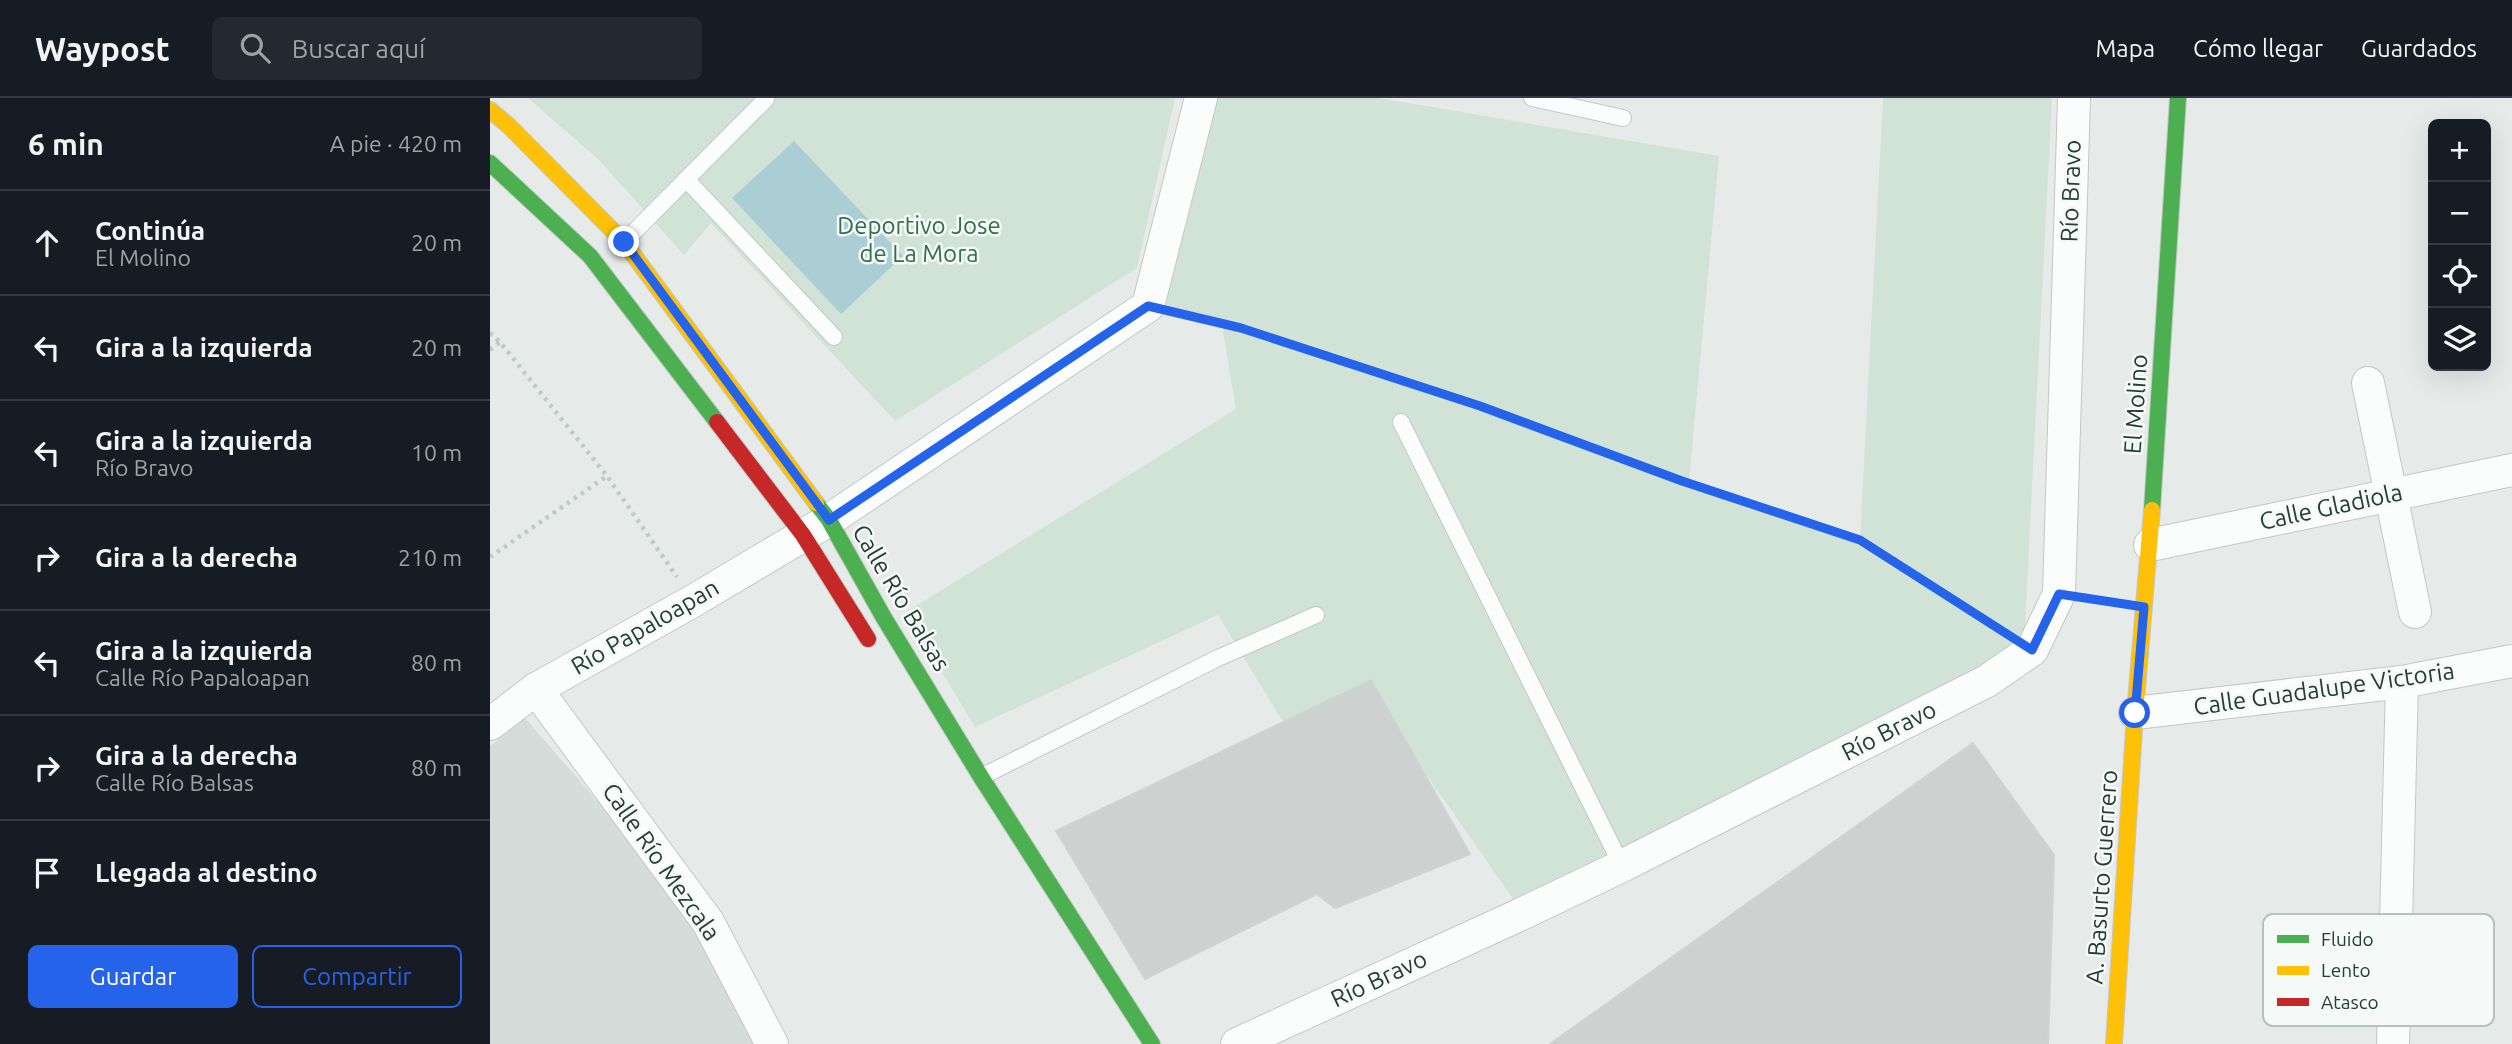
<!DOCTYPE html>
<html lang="es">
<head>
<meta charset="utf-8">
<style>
	:root { --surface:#171b24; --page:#242831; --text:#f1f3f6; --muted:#9ea1a6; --line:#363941; --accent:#2563eb }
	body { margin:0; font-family:Ubuntu,sans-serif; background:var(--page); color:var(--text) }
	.controls { position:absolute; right:21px; top:21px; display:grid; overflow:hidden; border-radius:10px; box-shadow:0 7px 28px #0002 }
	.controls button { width:63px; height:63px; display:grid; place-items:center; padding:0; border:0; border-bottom:2px solid var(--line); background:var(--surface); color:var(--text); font:35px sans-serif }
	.stop { position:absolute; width:21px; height:21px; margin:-16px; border:5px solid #2563eb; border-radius:50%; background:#fff }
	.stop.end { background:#2563eb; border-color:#fff; box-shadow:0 2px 7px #0008 }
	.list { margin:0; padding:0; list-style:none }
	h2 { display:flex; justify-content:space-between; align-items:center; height:91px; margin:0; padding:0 28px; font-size:30px }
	h2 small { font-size:23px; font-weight:400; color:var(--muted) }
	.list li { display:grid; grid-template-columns:46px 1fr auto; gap:21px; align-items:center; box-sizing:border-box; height:105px; padding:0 28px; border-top:2px solid var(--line) }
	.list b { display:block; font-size:26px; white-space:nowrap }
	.list p { margin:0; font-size:23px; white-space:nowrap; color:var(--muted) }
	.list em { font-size:23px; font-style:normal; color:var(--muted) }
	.actions { display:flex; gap:14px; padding:21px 28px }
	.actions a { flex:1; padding:16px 0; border:2px solid var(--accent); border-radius:10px; text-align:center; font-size:24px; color:var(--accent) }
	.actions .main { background:var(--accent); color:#fff }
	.icon { flex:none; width:38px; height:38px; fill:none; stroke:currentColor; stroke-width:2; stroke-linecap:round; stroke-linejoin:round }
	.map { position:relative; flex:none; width:2022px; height:946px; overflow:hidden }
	header { display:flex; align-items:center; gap:42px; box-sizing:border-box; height:98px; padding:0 35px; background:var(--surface); border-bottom:2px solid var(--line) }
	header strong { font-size:33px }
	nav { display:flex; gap:38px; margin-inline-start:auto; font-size:24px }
	.search { width:490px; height:63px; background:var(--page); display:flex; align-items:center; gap:18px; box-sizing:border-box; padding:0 24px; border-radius:10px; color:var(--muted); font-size:26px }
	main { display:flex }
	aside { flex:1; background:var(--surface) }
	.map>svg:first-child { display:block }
</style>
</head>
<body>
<header>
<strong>Waypost</strong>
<div class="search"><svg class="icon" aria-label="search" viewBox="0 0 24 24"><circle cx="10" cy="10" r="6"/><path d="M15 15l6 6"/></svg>Buscar aquí</div>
<nav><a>Mapa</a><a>Cómo llegar</a><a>Guardados</a></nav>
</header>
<main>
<aside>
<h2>6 min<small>A pie · 420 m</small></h2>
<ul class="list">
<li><svg class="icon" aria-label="ahead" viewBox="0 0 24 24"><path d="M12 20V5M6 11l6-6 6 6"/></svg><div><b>Continúa</b><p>El Molino</p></div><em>20 m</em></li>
<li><svg class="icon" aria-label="left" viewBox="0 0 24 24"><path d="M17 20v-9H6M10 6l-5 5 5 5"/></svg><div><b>Gira a la izquierda</b></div><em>20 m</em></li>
<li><svg class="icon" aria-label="left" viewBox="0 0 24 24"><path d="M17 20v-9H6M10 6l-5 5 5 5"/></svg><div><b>Gira a la izquierda</b><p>Río Bravo</p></div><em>10 m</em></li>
<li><svg class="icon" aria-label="right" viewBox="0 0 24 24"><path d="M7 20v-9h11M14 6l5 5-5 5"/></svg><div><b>Gira a la derecha</b></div><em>210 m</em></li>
<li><svg class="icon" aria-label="left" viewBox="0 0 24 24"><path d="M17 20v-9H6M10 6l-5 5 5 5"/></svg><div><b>Gira a la izquierda</b><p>Calle Río Papaloapan</p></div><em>80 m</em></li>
<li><svg class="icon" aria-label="right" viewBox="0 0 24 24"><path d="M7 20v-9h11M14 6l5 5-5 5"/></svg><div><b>Gira a la derecha</b><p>Calle Río Balsas</p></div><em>80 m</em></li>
<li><svg class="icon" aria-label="arrive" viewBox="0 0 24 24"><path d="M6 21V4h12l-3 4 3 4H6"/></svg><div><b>Llegada al destino</b></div></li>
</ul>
<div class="actions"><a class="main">Guardar</a><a>Compartir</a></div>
</aside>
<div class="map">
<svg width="2022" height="946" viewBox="0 0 2022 946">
	<rect width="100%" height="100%" fill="#e6ebe9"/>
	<polygon fill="#d5dcd9" points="35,620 214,826 265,946 0,946 0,648"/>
	<g fill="#d1e3d7">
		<polygon points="38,0 685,0 647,170 405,323 221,125 194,157 109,62"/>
		<polygon points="717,0 889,0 1229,58 1199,383 1370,441 1393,0 1562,0 1534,547 1026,805 929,666 881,582 793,624 728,517 485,629 416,514 746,311 732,227 665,207"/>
	</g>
	<polygon fill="#abced5" points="304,43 413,158 351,216 242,100"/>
	<g fill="#cdd2d0" stroke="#cfd4d2" stroke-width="2">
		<polygon points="881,582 980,756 845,810 827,796 655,881 566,733"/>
		<polygon points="1483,645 1564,757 1558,946 1060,946"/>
	</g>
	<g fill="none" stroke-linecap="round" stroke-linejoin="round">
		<defs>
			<g id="lane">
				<polyline points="1042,0 1133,20"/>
				<polyline points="196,81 344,239"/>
				<polyline points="134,144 276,1"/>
				<polyline points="911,324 1132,768"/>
				<polyline points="491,679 728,560 826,517"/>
			</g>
			<g id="street">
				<polyline points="1878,285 1925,514"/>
				<polyline points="1660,447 2022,372"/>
				<polyline points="46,591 218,824 282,946"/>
				<polyline points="1645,615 1912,584 2022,563"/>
				<polyline points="0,626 46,591 203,503 339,422 658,208 711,0"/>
				<polyline points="747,946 1025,819 1132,768 1497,583 1542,552 1569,496 1584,0"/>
				<polyline points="1903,946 1912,584"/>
			</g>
			<g id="fast">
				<polyline points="0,65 100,158 227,324"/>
				<polyline points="326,405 339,422 394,520 491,679 662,946"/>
				<polyline points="1662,412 1688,0"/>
			</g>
			<g id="slow">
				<polyline points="0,12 19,28 134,144 326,405"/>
				<polyline points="1624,946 1645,615 1662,412"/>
			</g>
			<polyline id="jam" points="227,324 313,437 378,541"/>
		</defs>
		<use href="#lane" stroke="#c3c8c6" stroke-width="18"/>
		<use href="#street" stroke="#c3c8c6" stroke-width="34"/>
		<use href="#fast" stroke="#c2c8c6" stroke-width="18"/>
		<use href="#slow" stroke="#c2c8c6" stroke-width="18"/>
		<use href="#jam" stroke="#c2c8c6" stroke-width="18"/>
		<g stroke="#c2cac7" stroke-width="4.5" stroke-dasharray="3.5 5" stroke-linecap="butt">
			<polyline points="688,215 751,231 990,308 1192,383 1370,442 1515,535"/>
			<polyline points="0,235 10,244 117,378 187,479"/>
			<polyline points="0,252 10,244"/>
			<polyline points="0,459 117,378"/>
			<polyline points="1597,500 1623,504"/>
		</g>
		<use href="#lane" stroke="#fbfcfc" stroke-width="16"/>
		<use href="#street" stroke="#fbfcfc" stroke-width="32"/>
		<use href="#fast" stroke="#4caf50" stroke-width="16"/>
		<use href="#slow" stroke="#ffc107" stroke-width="16"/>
		<use href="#jam" stroke="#c62828" stroke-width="16"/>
	</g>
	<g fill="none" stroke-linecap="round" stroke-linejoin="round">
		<polyline stroke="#2563eb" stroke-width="9" points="134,144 339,422 658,208 751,230 990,308 1192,383 1370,442 1542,552 1569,496 1654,509 1645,615"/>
	</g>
	<g text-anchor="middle" stroke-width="5" stroke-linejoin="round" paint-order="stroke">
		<g font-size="24" fill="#253d37" stroke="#f5f9f7">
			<text transform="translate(1581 93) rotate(-88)" y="8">Río Bravo</text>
			<text transform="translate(1646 306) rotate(-86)" y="8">El Molino</text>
			<text transform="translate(1841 409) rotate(-12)" y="8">Calle Gladiola</text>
			<text transform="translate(411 500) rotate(59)" y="8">Calle Río Balsas</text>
			<text transform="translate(155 529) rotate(-30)" y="8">Río Papaloapan</text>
			<text transform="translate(1834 591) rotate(-8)" y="8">Calle Guadalupe Victoria</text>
			<text transform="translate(1399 633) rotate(-27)" y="8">Río Bravo</text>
			<text transform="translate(171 764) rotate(55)" y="8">Calle Río Mezcala</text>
			<text transform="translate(1612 779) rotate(-86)" y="8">A. Basurto Guerrero</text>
			<text transform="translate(889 881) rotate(-25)" y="8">Río Bravo</text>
		</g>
		<g font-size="24" fill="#33704c" stroke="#f5f9f7">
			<text x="429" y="136">Deportivo Jose<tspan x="429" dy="28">de La Mora</tspan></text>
		</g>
	</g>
	<rect x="1773" y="816" width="231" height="112" rx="10" fill="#f5f9f7" stroke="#b7c1bd" stroke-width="2"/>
	<rect x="1787" y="837" width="32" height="8" fill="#4caf50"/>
	<rect x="1787" y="868" width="32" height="9" fill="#ffc107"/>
	<rect x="1787" y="900" width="32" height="8" fill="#c62828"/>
	<g font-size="19" fill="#253d37">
		<text x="1831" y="848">Fluido</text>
		<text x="1831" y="879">Lento</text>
		<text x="1831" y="911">Atasco</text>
	</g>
</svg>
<div class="controls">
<button>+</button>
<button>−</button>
<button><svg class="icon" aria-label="locate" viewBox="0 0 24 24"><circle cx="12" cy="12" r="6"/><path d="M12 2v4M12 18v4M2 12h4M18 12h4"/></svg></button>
<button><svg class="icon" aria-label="layers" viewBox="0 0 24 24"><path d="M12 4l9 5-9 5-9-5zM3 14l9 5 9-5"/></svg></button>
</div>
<div class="stop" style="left:1645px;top:615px"></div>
<div class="stop end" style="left:134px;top:144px"></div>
</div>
</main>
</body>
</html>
